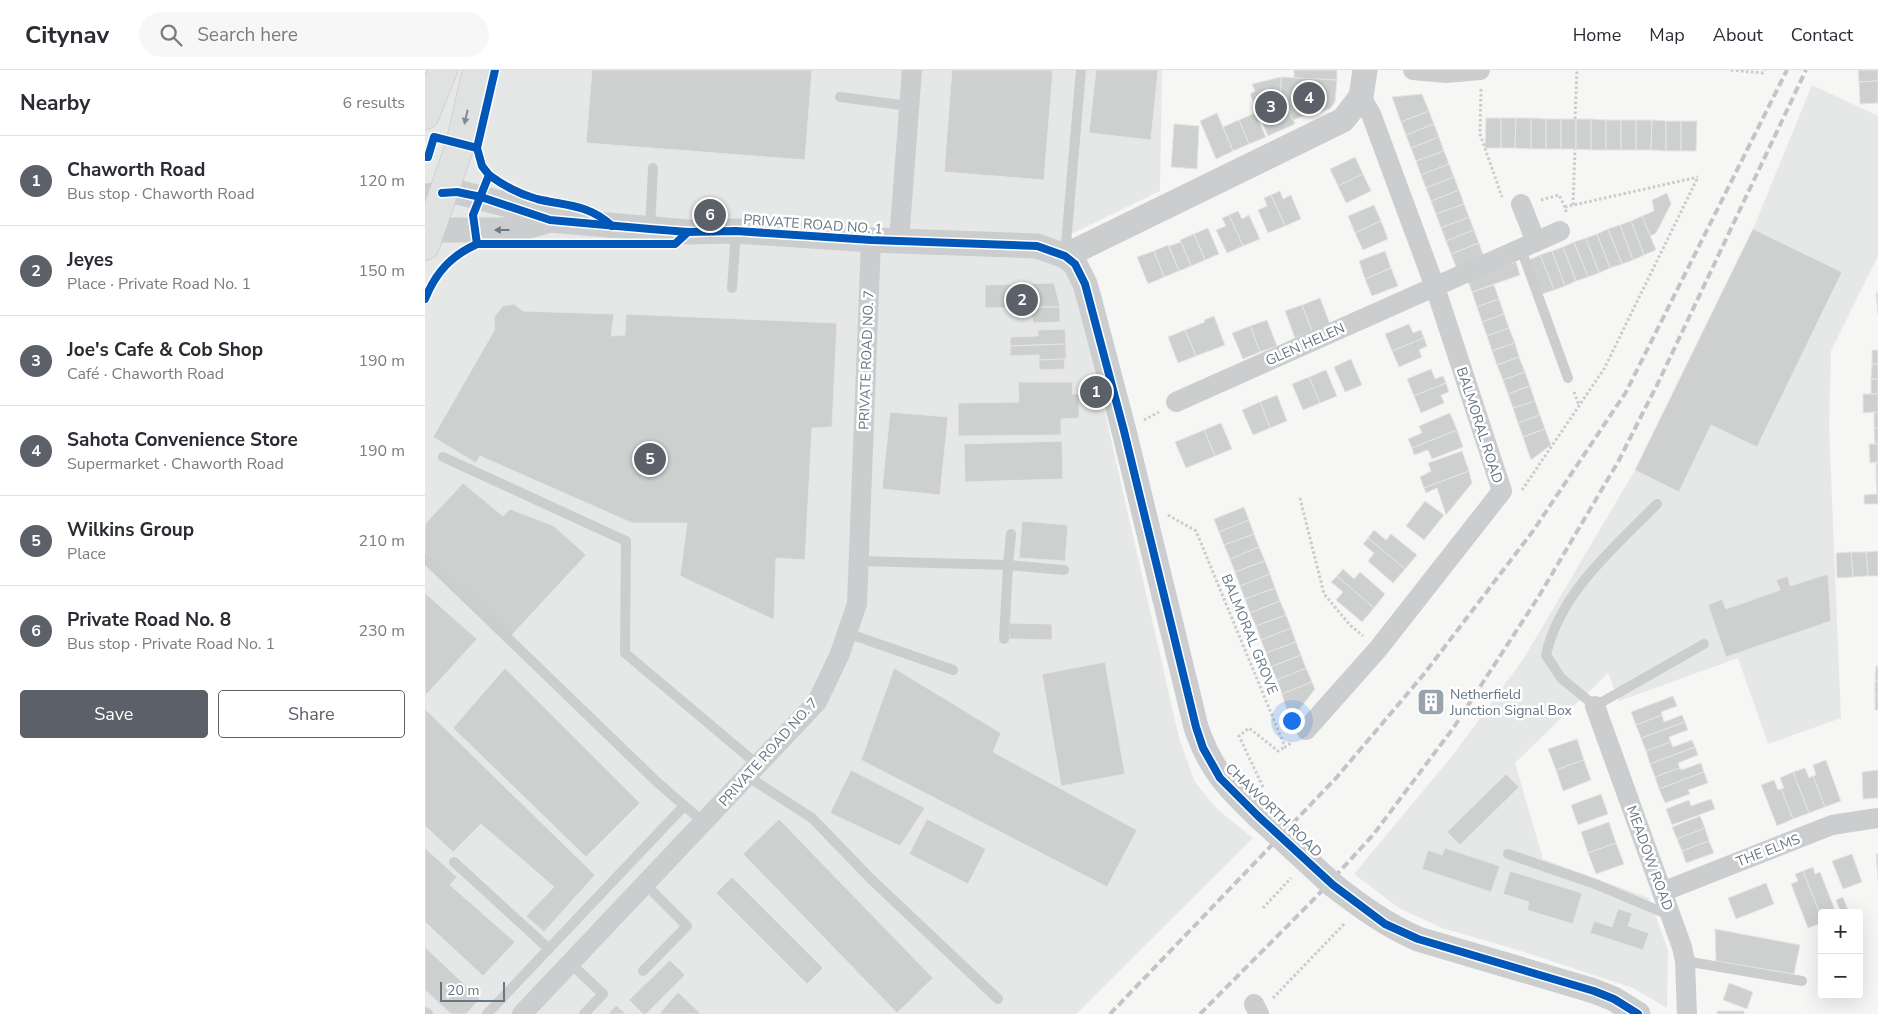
<!DOCTYPE html>
<html lang="en">
<head>
<meta charset="utf-8">
<style>
	:root { --surface:#fff; --page:#f7f7f7; --text:#2b2b33; --muted:#7c7c81; --line:#e1e1e2; --accent:#5c6169 }
	body { margin:0; font-family:"Nunito Sans",sans-serif; background:var(--page); color:var(--text) }
	.controls { position:absolute; right:15px; bottom:15px; display:grid; overflow:hidden; border-radius:5px; box-shadow:0 5px 20px #0002 }
	.controls button { width:45px; height:45px; display:grid; place-items:center; padding:0; border:0; border-bottom:1px solid var(--line); background:var(--surface); color:var(--text); font:25px sans-serif }
	.scale { position:absolute; left:15px; bottom:12px; width:65px; box-sizing:border-box; padding-left:5px; border:2px solid #667684; border-top:0; font-size:14px; line-height:18px; white-space:nowrap; color:#667684; -webkit-text-stroke:4px #fff; paint-order:stroke }
	.you { position:absolute; left:866px; top:650px; width:18px; height:18px; margin:-12px; border:4px solid #fff; border-radius:50%; background:#1a73e8; box-shadow:0 0 0 8px #1a73e833 }
	.badge { display:grid; place-items:center; width:32px; height:32px; border-radius:50%; background:var(--accent); color:#fff; font-size:16px; font-weight:700 }
	.pin { position:absolute; translate:-50% -50%; border:2px solid #fff; box-shadow:0 1px 5px #0006 }
	.list { margin:0; padding:0; list-style:none }
	h2 { display:flex; justify-content:space-between; align-items:center; height:65px; margin:0; padding:0 20px; font-size:21px }
	h2 small { font-size:16px; font-weight:400; color:var(--muted) }
	.list li { display:grid; grid-template-columns:32px 1fr auto; gap:15px; align-items:center; box-sizing:border-box; height:90px; padding:0 20px; border-top:1px solid var(--line) }
	.list b { display:block; font-size:19px; white-space:nowrap }
	.list p { margin:0; font-size:16px; white-space:nowrap; color:var(--muted) }
	.list em { font-size:16px; font-style:normal; color:var(--muted) }
	.actions { display:flex; gap:10px; padding:15px 20px }
	.actions a { flex:1; padding:11px 0; border:1px solid var(--accent); border-radius:5px; text-align:center; font-size:18px; color:var(--accent) }
	.actions .main { background:var(--accent); color:#fff }
	.icon { flex:none; width:28px; height:28px; fill:none; stroke:currentColor; stroke-width:2; stroke-linecap:round; stroke-linejoin:round }
	.map { position:relative; flex:none; width:1453px; height:944px; overflow:hidden }
	header { display:flex; align-items:center; gap:30px; box-sizing:border-box; height:70px; padding:0 25px; background:var(--surface); border-bottom:1px solid var(--line) }
	header strong { font-size:24px }
	nav { display:flex; gap:28px; margin-inline-start:auto; font-size:18px }
	.search { width:350px; height:45px; background:var(--page); display:flex; align-items:center; gap:12px; box-sizing:border-box; padding:0 18px; border-radius:28px; color:var(--muted); font-size:19px }
	main { display:flex }
	aside { flex:1; background:var(--surface) }
	.map>svg:first-child { display:block }
</style>
</head>
<body>
<header>
<strong>Citynav</strong>
<div class="search"><svg class="icon" aria-label="search" viewBox="0 0 24 24"><circle cx="10" cy="10" r="6"/><path d="M15 15l6 6"/></svg>Search here</div>
<nav><a>Home</a><a>Map</a><a>About</a><a>Contact</a></nav>
</header>
<main>
<aside>
<h2>Nearby<small>6 results</small></h2>
<ul class="list">
<li><span class="badge">1</span><div><b>Chaworth Road</b><p>Bus stop · Chaworth Road</p></div><em>120 m</em></li>
<li><span class="badge">2</span><div><b>Jeyes</b><p>Place · Private Road No. 1</p></div><em>150 m</em></li>
<li><span class="badge">3</span><div><b>Joe's Cafe &amp; Cob Shop</b><p>Café · Chaworth Road</p></div><em>190 m</em></li>
<li><span class="badge">4</span><div><b>Sahota Convenience Store</b><p>Supermarket · Chaworth Road</p></div><em>190 m</em></li>
<li><span class="badge">5</span><div><b>Wilkins Group</b><p>Place</p></div><em>210 m</em></li>
<li><span class="badge">6</span><div><b>Private Road No. 8</b><p>Bus stop · Private Road No. 1</p></div><em>230 m</em></li>
</ul>
<div class="actions"><a class="main">Save</a><a>Share</a></div>
</aside>
<div class="map">
<svg width="1453" height="944" viewBox="0 0 1453 944">
	<rect width="100%" height="100%" fill="#f6f6f5"/>
	<g fill="#e6e7e7">
		<polygon points="0,0 737,0 735,121 640,167 754,668 770,712 791,738 828,768 651,944 0,944"/>
		<polygon points="1387,15 1453,46 1453,186 1406,281 1404,357 1416,648 1343,674 1313,588 1194,631 1183,603 1090,693 1118,789 1224,828 1243,880 1242,938 1208,918 1093,880 1017,858 974,838 929,804 1028,685 1099,588 1210,400 1328,159"/>
	</g>
	<g fill="#ced0d0" stroke="#e5e5e4">
		<polygon points="167,0 387,0 380,90 161,73"/>
		<polygon points="527,0 628,0 619,110 519,102"/>
		<polygon points="671,0 733,0 726,70 664,63"/>
		<polygon points="869,0 912,0 912,10 869,8"/>
		<polygon points="1433,0 1453,0 1453,11 1434,12"/>
		<polygon points="856,7 856,23 870,54 843,66 825,24 830,21 827,14"/>
		<polygon points="856,7 912,10 910,32 905,39 895,42 894,40 868,50 856,23"/>
		<polygon points="1453,11 1453,33 1435,34 1434,12"/>
		<polygon points="997,24 1004,41 976,52 967,27"/>
		<polygon points="1004,41 1009,54 981,65 976,52"/>
		<polygon points="792,43 808,81 791,89 775,51"/>
		<polygon points="830,43 841,67 824,74 814,50"/>
		<polygon points="1061,48 1076,48 1076,78 1060,78"/>
		<polygon points="1076,48 1091,48 1090,78 1076,78"/>
		<polygon points="1091,48 1106,48 1106,79 1090,78"/>
		<polygon points="1106,48 1121,49 1121,79 1106,79"/>
		<rect x="1121" y="49" width="15" height="30"/>
		<rect x="1136" y="49" width="15" height="30"/>
		<polygon points="1151,49 1166,49 1166,80 1151,79"/>
		<polygon points="1166,49 1181,50 1181,80 1166,80"/>
		<polygon points="814,50 824,74 808,81 798,57"/>
		<rect x="1181" y="50" width="15" height="30"/>
		<rect x="1196" y="50" width="15" height="30"/>
		<polygon points="1211,50 1227,50 1226,80 1211,80"/>
		<polygon points="1227,50 1241,51 1241,81 1226,80"/>
		<rect x="1241" y="51" width="15" height="30"/>
		<polygon points="1256,51 1272,51 1271,81 1256,81"/>
		<polygon points="749,54 774,56 772,99 746,97"/>
		<polygon points="1009,54 1014,67 986,78 981,65"/>
		<polygon points="1014,67 1019,81 991,91 986,78"/>
		<polygon points="1019,81 1024,94 996,105 991,91"/>
		<polygon points="930,87 938,104 913,116 905,99"/>
		<polygon points="1024,94 1029,107 1001,118 996,105"/>
		<polygon points="938,104 946,121 921,133 913,116"/>
		<polygon points="1029,107 1034,120 1006,131 1001,118"/>
		<polygon points="1034,120 1039,134 1011,144 1006,131"/>
		<polygon points="855,121 858,129 866,125 876,149 860,156 846,125"/>
		<polygon points="1242,123 1246,134 1231,163 1225,166 1217,146 1229,141 1227,130"/>
		<polygon points="846,125 860,156 843,163 833,140 842,136 839,128"/>
		<polygon points="1039,134 1044,147 1016,158 1011,144"/>
		<polygon points="949,135 956,151 930,163 923,146"/>
		<polygon points="813,141 817,149 824,145 835,169 818,176 804,145"/>
		<polygon points="804,145 818,176 802,183 791,160 801,156 797,148"/>
		<polygon points="1217,146 1231,180 1219,185 1206,151"/>
		<polygon points="1044,147 1049,160 1021,171 1016,158"/>
		<polygon points="956,151 963,169 938,180 930,163"/>
		<polygon points="1206,151 1219,185 1208,190 1195,155"/>
		<polygon points="1195,155 1208,190 1197,194 1183,159"/>
		<polygon points="783,158 794,184 780,190 769,164"/>
		<polygon points="1183,159 1197,194 1185,198 1172,164"/>
		<polygon points="1328,159 1417,202 1332,377 1286,355 1254,422 1210,400"/>
		<polygon points="1049,160 1054,173 1026,184 1021,171"/>
		<polygon points="769,164 780,190 766,196 755,170"/>
		<polygon points="1172,164 1185,198 1174,203 1161,168"/>
		<polygon points="1161,168 1174,203 1163,207 1149,172"/>
		<polygon points="756,172 766,196 754,201 744,176"/>
		<polygon points="1149,172 1163,207 1151,211 1138,177"/>
		<polygon points="1054,173 1059,187 1031,197 1026,184"/>
		<polygon points="743,175 754,201 739,207 729,181"/>
		<polygon points="1138,177 1151,211 1140,216 1127,181"/>
		<polygon points="729,181 739,207 723,214 712,187"/>
		<polygon points="960,181 966,198 940,209 934,191"/>
		<polygon points="1127,181 1140,216 1129,220 1115,185"/>
		<polygon points="1115,185 1129,220 1117,224 1104,190"/>
		<polygon points="1091,192 1095,205 1047,222 1042,209"/>
		<polygon points="966,198 973,216 947,226 940,209"/>
		<polygon points="629,213 635,237 560,238 560,215"/>
		<polygon points="1069,215 1074,229 1052,237 1047,222"/>
		<polygon points="1451,223 1453,223 1453,245"/>
		<polygon points="895,228 905,254 887,261 877,235"/>
		<polygon points="1074,229 1079,244 1057,252 1052,237"/>
		<polygon points="89,234 98,241 189,244 186,266 200,265 201,244 412,253 407,357 387,358 380,490 351,488 349,550 255,506 262,453 207,453 55,386 51,393 8,367 70,259 69,247 78,236"/>
		<polygon points="877,235 887,261 870,268 860,241"/>
		<polygon points="586,237 635,237 635,252 608,253 607,246 586,246"/>
		<polygon points="1079,244 1084,258 1062,266 1057,252"/>
		<polygon points="789,246 800,275 771,286 760,260 780,252 779,250"/>
		<polygon points="842,250 852,276 835,282 825,256"/>
		<polygon points="984,254 988,263 996,260 999,268 967,281 960,264"/>
		<polygon points="825,256 835,282 818,289 807,263"/>
		<polygon points="1084,258 1090,273 1067,281 1062,266"/>
		<polygon points="640,259 641,274 585,276 585,267 613,266 613,260"/>
		<polygon points="760,260 771,286 753,293 743,267"/>
		<polygon points="999,268 1002,276 994,280 997,287 974,297 967,281"/>
		<polygon points="1090,273 1094,287 1072,295 1067,281"/>
		<polygon points="641,274 641,289 614,290 614,285 585,286 585,276"/>
		<rect x="1447" y="280" width="6" height="14"/>
		<polygon points="1094,287 1100,302 1078,310 1072,295"/>
		<polygon points="639,289 640,299 614,300 614,290"/>
		<polygon points="926,289 937,315 920,322 909,297"/>
		<polygon points="1447,294 1453,294 1453,309 1446,309"/>
		<polygon points="1006,299 1010,309 1018,306 1021,313 989,326 982,309"/>
		<polygon points="901,300 912,326 895,333 884,307"/>
		<polygon points="1100,302 1105,316 1083,324 1078,310"/>
		<polygon points="884,307 895,333 878,340 867,314"/>
		<rect x="1446" y="309" width="7" height="15"/>
		<polygon points="593,312 648,312 647,324 654,324 654,348 636,349 636,365 533,366 533,333 594,332"/>
		<polygon points="1021,313 1024,322 1016,325 1019,333 996,343 989,326"/>
		<polygon points="1105,316 1110,331 1088,338 1083,324"/>
		<polygon points="1438,324 1453,324 1453,342 1438,343"/>
		<polygon points="852,325 862,351 845,358 835,332"/>
		<polygon points="1110,331 1115,345 1093,353 1088,338"/>
		<polygon points="835,332 845,358 828,365 817,340"/>
		<polygon points="465,342 523,347 515,425 457,419"/>
		<rect x="1449" y="342" width="4" height="16"/>
		<polygon points="1025,343 1032,360 987,378 983,369 997,363 994,356"/>
		<polygon points="1115,345 1120,359 1098,367 1093,353"/>
		<polygon points="796,353 807,379 790,386 779,360"/>
		<polygon points="1449,358 1453,358 1453,374 1450,374"/>
		<polygon points="1120,359 1126,375 1106,390 1098,367"/>
		<polygon points="779,360 790,386 761,398 750,372"/>
		<polygon points="1032,360 1038,377 1007,389 1003,380 989,385 987,378"/>
		<polygon points="637,371 638,409 540,412 539,374"/>
		<polygon points="1444,374 1453,374 1453,392 1445,393"/>
		<polygon points="1037,381 1044,401 999,418 995,407 1006,401 1003,393"/>
		<rect x="1451" y="392" width="2" height="17"/>
		<polygon points="1044,401 1047,413 1021,445 1012,418 1001,423 999,418"/>
		<polygon points="1451,409 1453,409 1453,434 1439,434 1439,425 1452,424"/>
		<polygon points="38,413 78,446 85,439 129,456 161,485 86,566 0,482 0,454"/>
		<polygon points="1000,431 1019,445 999,470 981,456"/>
		<polygon points="819,437 824,450 794,462 789,449"/>
		<polygon points="824,450 829,464 799,475 794,462"/>
		<polygon points="597,451 643,455 640,491 594,488"/>
		<polygon points="949,460 961,470 966,464 992,485 980,499 943,468"/>
		<polygon points="829,464 834,477 805,489 799,475"/>
		<polygon points="943,468 980,499 968,513 943,491 949,483 938,474"/>
		<polygon points="834,477 840,491 810,502 805,489"/>
		<polygon points="1453,481 1453,506 1443,506 1441,482"/>
		<polygon points="1426,482 1441,482 1443,506 1428,507"/>
		<polygon points="1426,482 1428,507 1412,508 1411,483"/>
		<polygon points="840,491 845,504 815,516 810,502"/>
		<polygon points="918,499 929,509 935,502 960,524 949,538 912,506"/>
		<polygon points="845,504 850,518 820,529 815,516"/>
		<polygon points="1403,504 1406,551 1301,587 1283,535 1297,529 1301,539 1355,520 1351,510 1363,506 1365,516"/>
		<polygon points="912,506 949,538 937,552 911,530 918,522 906,512"/>
		<polygon points="850,518 855,531 825,543 820,529"/>
		<polygon points="0,523 52,569 2,624 0,622"/>
		<polygon points="855,531 861,545 831,556 825,543"/>
		<polygon points="861,545 866,558 836,570 831,556"/>
		<polygon points="584,553 627,554 627,570 584,569"/>
		<polygon points="866,558 871,572 841,583 836,570"/>
		<polygon points="871,572 876,585 846,597 841,583"/>
		<polygon points="876,585 881,598 852,610 846,597"/>
		<polygon points="680,592 700,704 636,716 617,604"/>
		<polygon points="1451,596 1453,596 1453,611 1450,611"/>
		<polygon points="80,598 215,733 161,787 28,658"/>
		<polygon points="469,598 576,663 568,682 712,760 682,817 436,690"/>
		<polygon points="881,598 887,612 857,624 852,610"/>
		<rect x="1450" y="611" width="3" height="15"/>
		<polygon points="887,612 890,619 865,651 857,624"/>
		<polygon points="1007,620 1017,628 1004,644 994,636"/>
		<polygon points="1248,626 1252,636 1236,642 1237,645 1211,655 1206,642"/>
		<rect x="1450" y="626" width="3" height="14"/>
		<polygon points="0,639 170,805 119,862 101,846 129,817 56,754 28,782 0,756"/>
		<polygon points="1237,645 1239,652 1257,645 1260,652 1216,668 1211,655"/>
		<polygon points="1260,652 1263,660 1244,667 1246,672 1221,681 1216,668"/>
		<polygon points="1152,669 1159,690 1131,700 1123,679"/>
		<polygon points="1267,670 1270,677 1225,694 1221,681 1246,672 1248,677"/>
		<polygon points="1270,677 1273,685 1253,693 1255,698 1230,707 1225,694"/>
		<polygon points="1159,690 1166,710 1138,721 1131,700"/>
		<polygon points="1401,690 1416,731 1400,737 1388,706 1391,705 1388,695"/>
		<polygon points="1276,693 1279,702 1234,719 1230,707 1255,698 1256,700"/>
		<polygon points="1380,698 1384,708 1388,706 1400,737 1384,743 1368,702"/>
		<polygon points="426,700 500,738 475,776 405,743"/>
		<polygon points="1453,700 1453,728 1438,729 1437,702"/>
		<polygon points="1279,702 1283,713 1263,720 1265,724 1240,733 1234,719"/>
		<polygon points="1368,702 1384,743 1368,749 1356,719 1359,718 1355,708"/>
		<polygon points="1081,704 1094,717 1035,775 1022,762"/>
		<polygon points="1349,710 1353,720 1356,719 1368,749 1352,756 1336,715"/>
		<polygon points="1176,724 1183,744 1153,755 1146,735"/>
		<polygon points="1286,729 1290,739 1247,755 1241,739 1264,730 1266,736"/>
		<polygon points="1275,746 1280,758 1252,769 1247,757"/>
		<polygon points="354,749 508,908 472,943 318,784"/>
		<polygon points="502,749 561,779 543,814 484,784"/>
		<polygon points="1184,752 1191,773 1163,783 1156,762"/>
		<polygon points="1280,758 1284,771 1257,781 1252,769"/>
		<polygon points="1284,771 1289,783 1261,793 1257,781"/>
		<polygon points="1191,773 1199,794 1171,804 1163,783"/>
		<polygon points="0,778 32,807 25,815 90,872 58,906 0,852"/>
		<polygon points="1020,778 1075,796 1066,822 997,799 1003,780 1017,785"/>
		<polygon points="1427,784 1437,812 1418,819 1407,791"/>
		<polygon points="1451,784 1453,784 1453,811"/>
		<polygon points="1388,797 1390,804 1395,802 1411,843 1397,843 1397,849 1378,801"/>
		<polygon points="1085,801 1157,823 1148,854 1102,840 1104,832 1078,824"/>
		<polygon points="1378,801 1397,849 1397,853 1383,858 1366,814 1373,811 1370,804"/>
		<polygon points="307,807 398,898 382,914 291,823"/>
		<polygon points="1341,813 1349,834 1311,849 1303,828"/>
		<polygon points="1418,827 1424,843 1416,843 1411,830"/>
		<polygon points="1193,839 1207,843 1203,856 1224,863 1218,880 1165,863 1169,851 1187,857"/>
		<polygon points="1290,859 1375,875 1369,904 1291,891"/>
		<polygon points="0,877 55,929 41,944 26,944 0,920"/>
		<polygon points="245,890 260,905 221,944 218,944 204,930"/>
		<polygon points="1304,913 1328,922 1322,939 1298,930"/>
		<polygon points="253,922 276,944 234,944"/>
		<polygon points="191,935 201,944 183,944"/>
		<rect x="1292" y="941" width="27" height="3"/>
	</g>
	<g fill="none" stroke-linecap="round" stroke-linejoin="round">
		<defs>
			<g id="primary">
				<polyline points="0,45 18,0"/>
				<polyline points="0,176 35,75 52,0"/>
			</g>
		</defs>
		<use href="#primary" stroke="#d2d2d3" stroke-width="30"/>
		<g stroke="#cacbca" stroke-width="3" stroke-dasharray="2.5 2.5" stroke-linecap="butt">
			<polyline points="1306,0 1338,3 1340,0"/>
			<polyline points="1056,19 1055,64 1077,127"/>
			<polyline points="1150,49 1152,0"/>
			<polyline points="1116,130 1134,125 1140,137"/>
			<polyline points="1148,135 1150,79"/>
			<polyline points="1141,142 1140,137 1273,107"/>
			<polyline points="0,220 3,221"/>
			<polyline points="1149,322 1154,335"/>
			<polyline points="719,350 734,342"/>
			<polyline points="1097,420 1179,299 1273,107"/>
			<polyline points="875,428 899,524 925,555 938,566"/>
			<polyline points="743,445 771,461 860,677 866,673"/>
			<polyline points="838,717 814,666 824,658 853,681 860,677"/>
			<polyline points="838,838 866,808"/>
			<polyline points="848,928 920,853"/>
		</g>
		<g stroke="#cccdce" stroke-width="10">
			<polyline points="415,27 484,36"/>
			<polyline points="225,159 228,98"/>
			<polyline points="1096,179 1143,308"/>
			<polyline points="640,185 656,0"/>
			<polyline points="307,218 311,161"/>
			<polyline points="18,387 201,471 200,583 333,695"/>
			<path d="M 1232,434 C 1189,478 1135,522 1121,585 L 1136,608 L 1170,636 L 1279,574"/>
			<polyline points="586,464 583,495 639,500"/>
			<polyline points="0,488 232,712 278,752"/>
			<polyline points="433,491 583,495 579,569"/>
			<polyline points="422,563 528,600"/>
			<polyline points="322,706 387,748 446,809 573,929"/>
			<polyline points="1083,784 1170,814 1244,845"/>
			<polyline points="29,792 124,879"/>
			<polyline points="1260,891 1377,911"/>
			<polyline points="145,893 178,924 159,944"/>
			<polyline points="218,901 262,856 220,814"/>
			<polyline points="0,942 3,944"/>
			<polyline points="62,944 259,736"/>
		</g>
		<g stroke="#cccdce" stroke-width="20">
			<polyline points="988,0 1021,3 1055,0"/>
			<polyline points="1096,134 1111,172"/>
			<polyline points="474,171 487,0"/>
			<polyline points="751,332 1135,161"/>
			<polyline points="1170,636 1257,877 1260,891 1262,944"/>
			<polyline points="881,660 953,579 1077,421 1010,217 946,44 936,27"/>
			<polyline points="1237,822 1407,755 1453,748"/>
			<polyline points="829,934 834,944"/>
			<polyline points="97,944 392,632 414,586 432,534 446,170"/>
		</g>
		<g stroke="#cccdce" stroke-width="25">
			<path d="M 0,126 L 32,122 L 83,135 L 125,150 L 263,162 L 311,161 L 446,170 L 612,176 L 640,186 L 650,194 L 660,214 L 664,228 L 699,361 L 771,657 C 785,699 802,716 833,746"/>
			<polyline points="0,160 91,160 125,150"/>
			<polyline points="640,186 918,50 936,27 940,0"/>
			<path d="M 908,815 C 935,836 961,855 993,869 L 1169,921 L 1189,929 L 1213,944"/>
		</g>
		<use href="#primary" stroke="#e0e1e1" stroke-width="28"/>
		<g stroke="#c2c4c5" stroke-width="4" stroke-dasharray="8 4" stroke-linecap="butt">
			<polyline points="685,944 912,707 999,604 1108,461 1201,322 1362,0"/>
			<polyline points="775,944 893,825 948,765 1029,657 1114,526 1193,392 1233,313 1381,0"/>
		</g>
		<polyline stroke="#cccdce" stroke-width="25" points="833,746 908,815"/>
		<defs>
			<g id="cycleway">
				<polyline points="0,87 3,87 9,67 52,78"/>
				<path d="M 64,105 C 79,116 94,124 112,129 C 141,136 163,134 187,156"/>
				<polyline points="17,123 32,122 56,127 125,150 225,159 263,162 311,161 446,170 612,176 640,186 650,194 660,214 699,361 771,657 778,678 795,708 833,746 908,815 960,854 993,869 1169,921 1189,929 1213,944"/>
				<polyline points="52,174 48,145 64,105 57,96 52,78 70,0"/>
				<path d="M 0,229 C 11,202 26,186 52,174 L 250,174 L 263,162"/>
			</g>
		</defs>
		<use href="#cycleway" stroke="#fff" stroke-width="11"/>
		<use href="#cycleway" stroke="#0057b8" stroke-width="8"/>
	</g>
	<defs><path id="oneway-solid" d="M-6-.8H1V-3.2L6.5 0L1 3.2V.8H-6Z" transform="scale(1.25)"/></defs>
	<use fill="#7e8b97" href="#oneway-solid" transform="translate(41 47) rotate(103)"/>
	<use fill="#6b7a88" href="#oneway-solid" transform="translate(77 160) rotate(180)"/>
	<defs>
		<symbol id="building-square" viewBox="-11 -11 22 22"><rect x="-9" y="-9" width="18" height="18" rx="4" fill="#98a3ac" stroke="#fff"/><path d="M-4-6H4V6H1V3H-1V6H-4ZM-2.5-4.3h1.7v1.8h-1.7ZM.8-4.3h1.7v1.8H.8ZM-2.5-1h1.7V.8h-1.7ZM.8-1h1.7V.8H.8Z" fill="#fff"/></symbol>
	</defs>
	<g fill-rule="evenodd">
		<use href="#building-square" x="990" y="616" width="32" height="32"/>
	</g>
	<g text-anchor="middle" stroke-width="5" stroke-linejoin="round" paint-order="stroke">
		<g font-size="14" fill="#667684" stroke="#fff">
			<text transform="translate(388 154) rotate(4)" y="5">PRIVATE ROAD NO. 1</text>
			<text transform="translate(880 274) rotate(-24)" y="5">GLEN HELEN</text>
			<text transform="translate(441 290) rotate(-88)" y="5">PRIVATE ROAD NO. 7</text>
			<text transform="translate(1055 355) rotate(72)" y="5">BALMORAL ROAD</text>
			<text transform="translate(825 564) rotate(68)" y="5">BALMORAL GROVE</text>
			<text transform="translate(343 682) rotate(-48)" y="5">PRIVATE ROAD NO. 7</text>
			<text transform="translate(849 740) rotate(44)" y="5">CHAWORTH ROAD</text>
			<text transform="translate(1343 780) rotate(-21)" y="5">THE ELMS</text>
			<text transform="translate(1225 788) rotate(70)" y="5">MEADOW ROAD</text>
		</g>
		<g font-size="14" fill="#667684" stroke="#fff" text-anchor="start">
			<text x="1025" y="629">Netherfield<tspan x="1025" dy="16">Junction Signal Box</tspan></text>
		</g>
	</g>
</svg>
<div class="controls">
<button>+</button>
<button>−</button>
</div>
<div class="scale">20 m</div>
<div class="you"></div>
<div class="pin badge" style="left:671px;top:322px">1</div>
<div class="pin badge" style="left:597px;top:230px">2</div>
<div class="pin badge" style="left:846px;top:37px">3</div>
<div class="pin badge" style="left:884px;top:28px">4</div>
<div class="pin badge" style="left:225px;top:389px">5</div>
<div class="pin badge" style="left:285px;top:145px">6</div>
</div>
</main>
</body>
</html>
